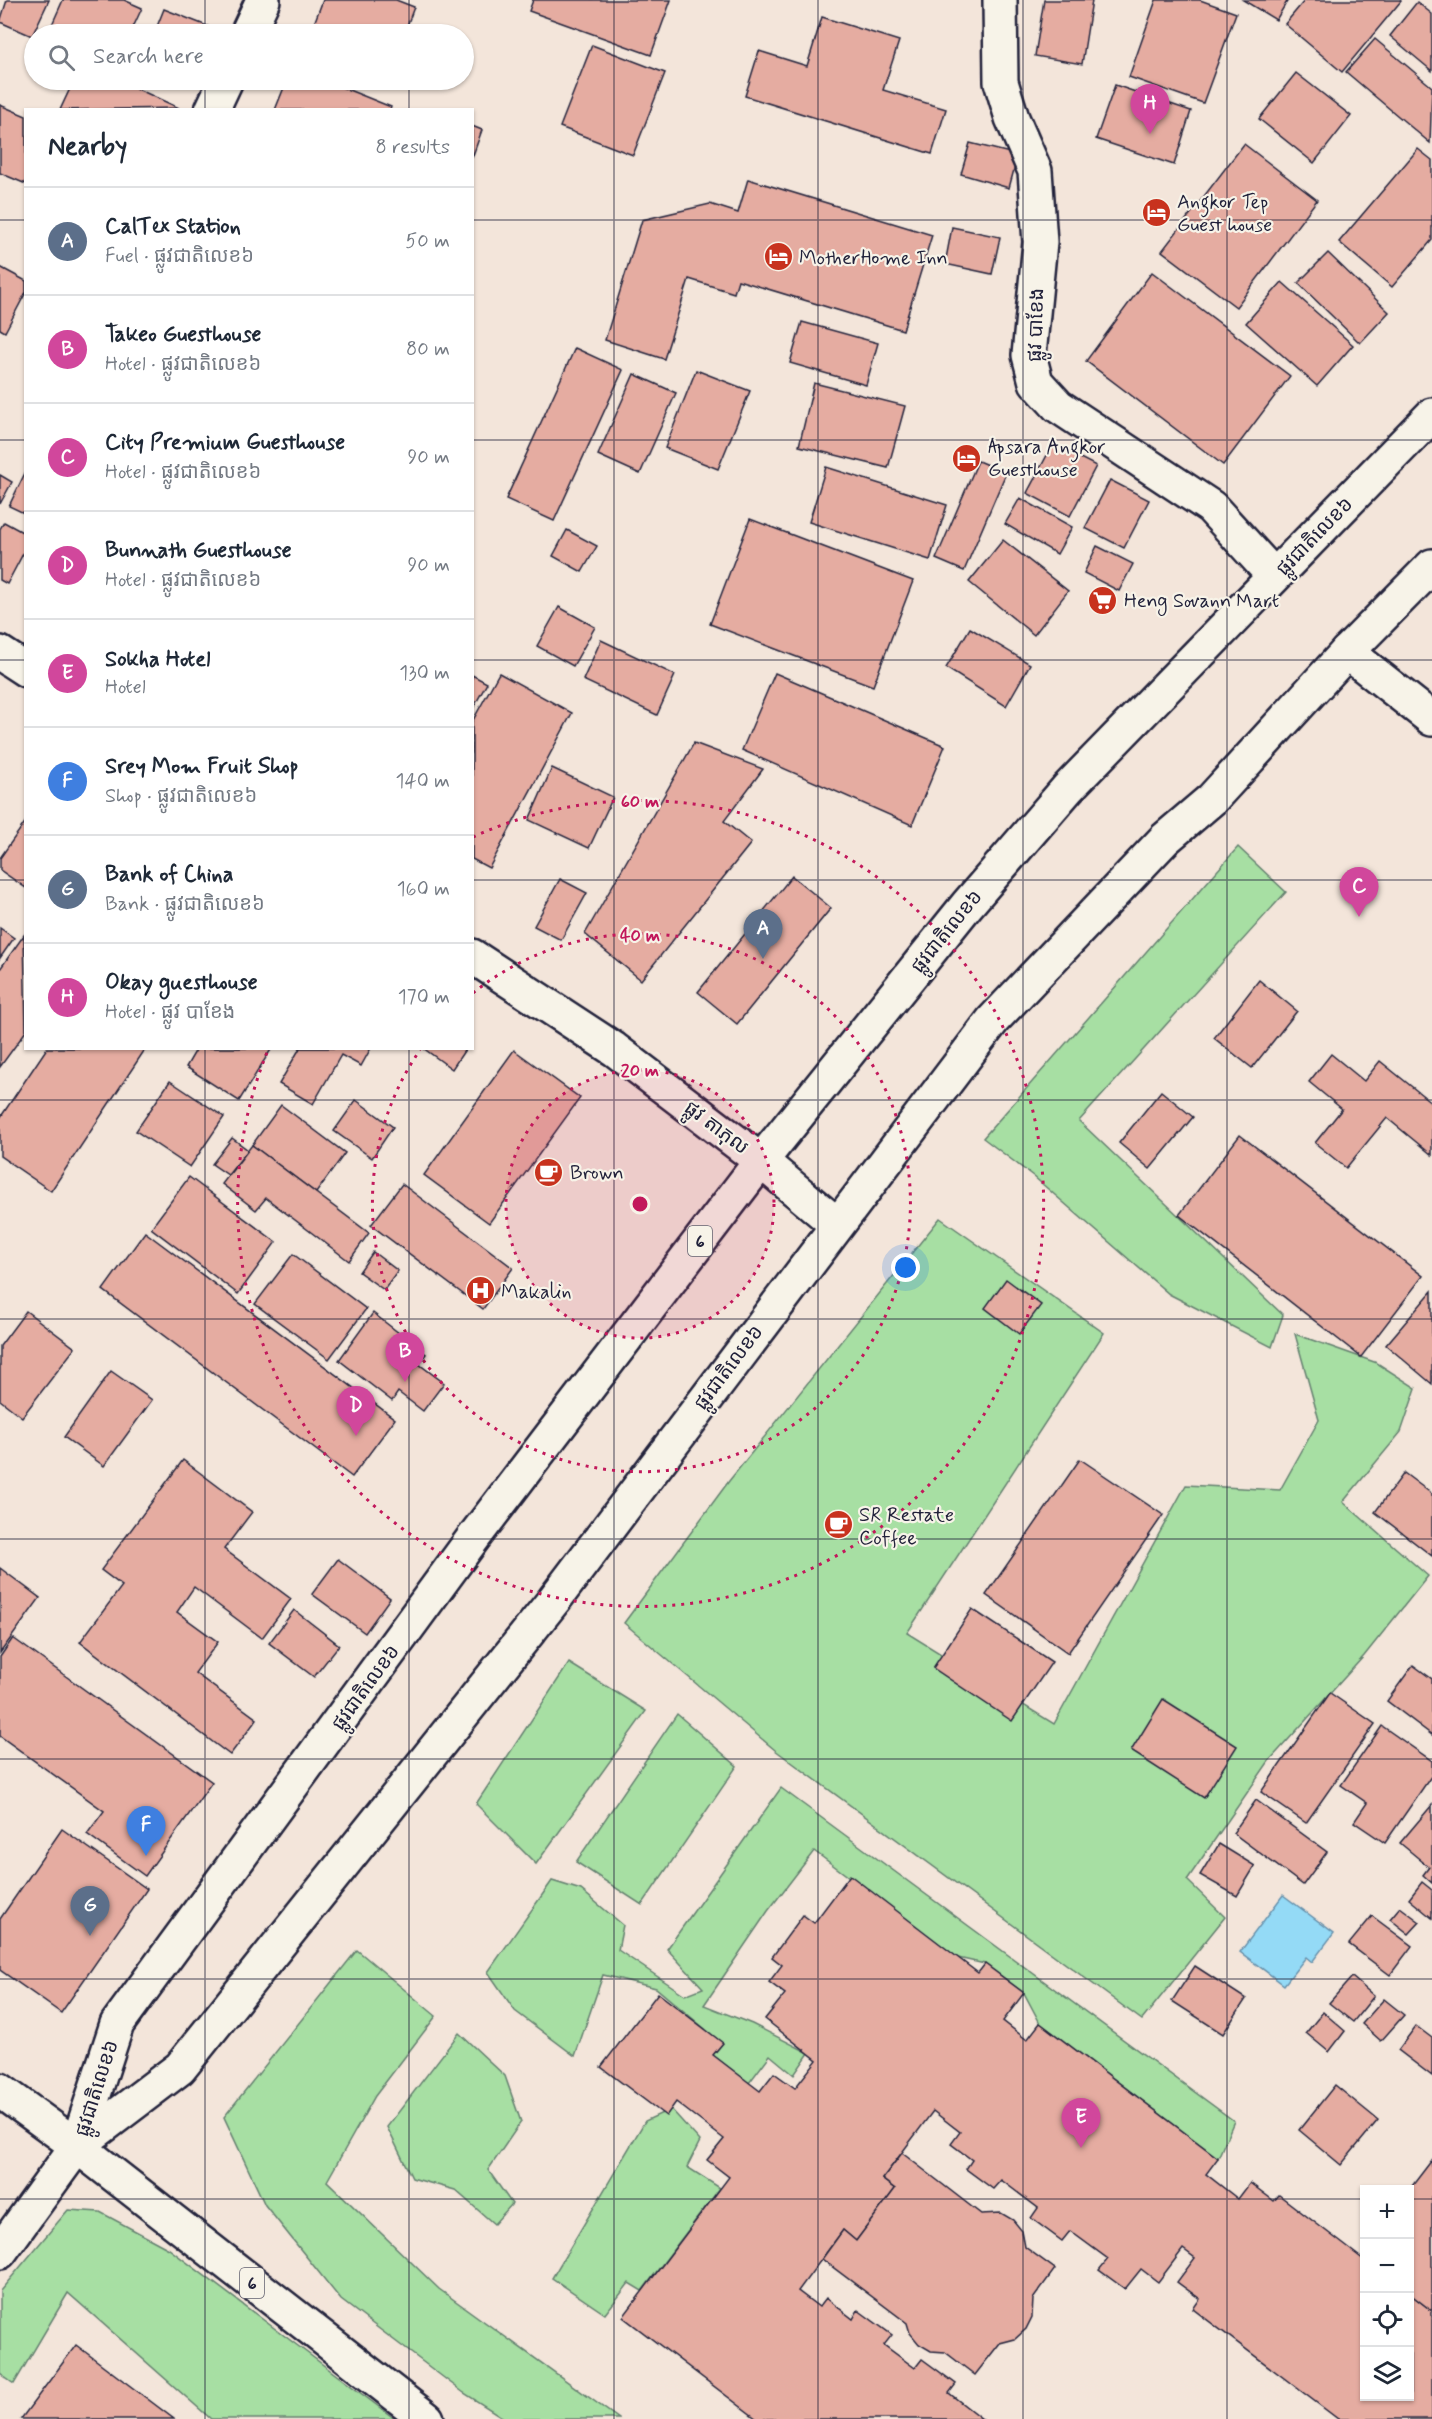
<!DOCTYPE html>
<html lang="en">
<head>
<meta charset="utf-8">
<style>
	:root { --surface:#fff; --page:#f6f6f7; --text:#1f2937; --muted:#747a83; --line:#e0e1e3; --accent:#c8321e }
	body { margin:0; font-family:Mynerve,"Noto Sans Khmer",sans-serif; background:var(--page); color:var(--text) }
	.controls { position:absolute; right:18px; bottom:18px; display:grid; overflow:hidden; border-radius:0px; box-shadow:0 2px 4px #0004 }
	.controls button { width:54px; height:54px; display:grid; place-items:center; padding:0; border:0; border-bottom:2px solid var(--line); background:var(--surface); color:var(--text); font:30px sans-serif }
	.you { position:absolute; left:906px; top:1268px; width:21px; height:21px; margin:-15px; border:4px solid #fff; border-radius:50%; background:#1a73e8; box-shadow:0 0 0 9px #1a73e833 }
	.badge { display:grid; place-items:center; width:39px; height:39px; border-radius:50%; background:var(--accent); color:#fff; font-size:20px; font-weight:700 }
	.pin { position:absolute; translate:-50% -50px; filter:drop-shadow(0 2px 3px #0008) }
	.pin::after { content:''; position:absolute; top:32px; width:21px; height:18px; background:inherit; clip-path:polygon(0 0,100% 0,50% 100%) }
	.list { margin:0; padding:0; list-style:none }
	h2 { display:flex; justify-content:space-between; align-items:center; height:78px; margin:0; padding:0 24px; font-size:26px }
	h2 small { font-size:20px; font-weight:400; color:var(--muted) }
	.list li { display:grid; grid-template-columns:39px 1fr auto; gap:18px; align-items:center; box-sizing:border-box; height:108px; padding:0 24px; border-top:2px solid var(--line) }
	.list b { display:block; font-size:22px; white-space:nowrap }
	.list p { margin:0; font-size:20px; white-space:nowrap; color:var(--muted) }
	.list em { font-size:20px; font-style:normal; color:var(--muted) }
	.icon { flex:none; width:33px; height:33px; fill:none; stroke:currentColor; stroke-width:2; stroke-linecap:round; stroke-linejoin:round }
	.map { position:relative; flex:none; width:1432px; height:2419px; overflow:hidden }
	.search { position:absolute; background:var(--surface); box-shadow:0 2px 4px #0004; left:24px; top:24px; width:450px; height:66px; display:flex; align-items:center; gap:15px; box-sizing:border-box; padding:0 21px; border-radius:33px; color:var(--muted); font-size:22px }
	.panel { position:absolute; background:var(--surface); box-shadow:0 2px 4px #0004; left:24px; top:108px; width:450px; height:942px; border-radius:0px }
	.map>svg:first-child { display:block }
</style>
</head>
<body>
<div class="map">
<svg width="1432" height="2419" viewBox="0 0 1432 2419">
	<rect width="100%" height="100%" fill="#f3e5da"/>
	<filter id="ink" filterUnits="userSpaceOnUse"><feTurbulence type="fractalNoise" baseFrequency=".0167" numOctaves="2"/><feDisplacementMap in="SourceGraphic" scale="12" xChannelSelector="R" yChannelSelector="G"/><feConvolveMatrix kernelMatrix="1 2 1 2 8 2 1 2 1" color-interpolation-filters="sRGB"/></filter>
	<g filter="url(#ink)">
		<g fill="#a7dfa3" stroke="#64806f" stroke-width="1.5">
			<polygon points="1238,847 1286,892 1079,1121 1283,1315 1272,1347 1169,1294 1033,1176 983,1138"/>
			<polygon points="940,1218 1104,1333 907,1633 1054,1724 1186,1485 1280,1490 1319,1420 1295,1334 1377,1363 1416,1388 1401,1432 1343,1502 1428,1576 1364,1656 1269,1761 1187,1880 1225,1917 1142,2020 775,1750 624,1623 729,1481"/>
			<polygon points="569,1663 646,1711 536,1864 476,1804"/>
			<polygon points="677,1714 737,1766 642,1905 576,1862"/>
			<polygon points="781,1788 1234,2121 1218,2158 1040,2023 1024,1993 985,1964 958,1958 814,1851 768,1911 704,2005 752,2024 809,2053 794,2075 770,2055 749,2083 713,2055 705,2029 656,1988 603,1975 575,2056 515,2011 488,1972 552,1881 581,1890 623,1925 618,1950 685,1995 703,1988 667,1949"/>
			<polygon points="357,1950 436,2016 375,2096 327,2181 439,2289 619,2419 505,2419 464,2393 341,2300 265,2205 224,2117"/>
			<polygon points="459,2033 505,2076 521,2122 488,2170 512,2204 494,2224 455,2190 412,2178 387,2127"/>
			<polygon points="671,2109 700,2141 687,2167 720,2188 642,2291 629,2283 605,2314 552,2278 645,2121"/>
			<polygon points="68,2210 100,2212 169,2249 395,2419 211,2419 68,2293 14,2384 0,2374 0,2291"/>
		</g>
		<polygon fill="#94daf6" stroke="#6690ab" stroke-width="1.5" points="1283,1895 1334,1933 1312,1962 1306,1957 1284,1985 1240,1952"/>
		<g fill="#e5aca1" stroke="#22223b" stroke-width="1.5">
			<polygon points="7,0 49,0 32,36 0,22"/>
			<polygon points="63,0 124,0 142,8 130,34 62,34 50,29"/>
			<polygon points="323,0 396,0 414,7 404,34 310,34"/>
			<polygon points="533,0 671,0 651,55 529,11"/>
			<polygon points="1044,0 1092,0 1082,64 1035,56"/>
			<polygon points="1156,0 1200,0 1236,13 1203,103 1129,77"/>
			<polygon points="1243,0 1288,0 1276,20"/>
			<polygon points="1305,0 1400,0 1401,1 1342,72 1285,24"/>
			<polygon points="1417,2 1432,14 1432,71 1390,36"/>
			<polygon points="164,9 225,33 224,34 154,34"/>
			<polygon points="822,17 899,41 883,90 946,109 932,154 745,96 759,51 807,66"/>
			<polygon points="1375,39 1432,87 1430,143 1346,72"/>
			<polygon points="592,45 665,73 633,155 560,127"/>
			<polygon points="1296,73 1351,116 1314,163 1259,119"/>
			<polygon points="74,80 118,80 179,108 60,110"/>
			<polygon points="287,80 324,80 391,107 390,110 275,110"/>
			<polygon points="1115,85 1191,111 1174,165 1096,139"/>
			<polygon points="0,105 26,116 26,184 0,173"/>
			<polygon points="472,126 482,130 472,158"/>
			<polygon points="970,143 1018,155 1009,188 961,174"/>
			<polygon points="1244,144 1317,200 1236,307 1162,251"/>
			<polygon points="1418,149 1432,160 1432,240 1392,287 1339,242"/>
			<polygon points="748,179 932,235 903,330 738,280 734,293 689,279 664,359 605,340 642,220 710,204 738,213"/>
			<polygon points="952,227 1000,237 992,274 945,264"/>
			<polygon points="1328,253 1389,312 1360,343 1298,283"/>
			<polygon points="0,267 26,281 26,292 5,332 0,329"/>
			<polygon points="1152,272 1290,376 1223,465 1086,361"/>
			<polygon points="1282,282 1353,345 1317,386 1246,323"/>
			<polygon points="802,322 878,343 866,385 790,363"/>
			<polygon points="575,348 623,370 554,521 506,499"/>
			<polygon points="696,370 750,391 718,469 665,448"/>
			<polygon points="634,374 676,393 640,474 598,455"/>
			<polygon points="814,383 905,406 888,468 799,446"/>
			<polygon points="1053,444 1096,466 1070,516 1027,493"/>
			<polygon points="978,461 1006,473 964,571 936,559"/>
			<polygon points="826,467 947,505 930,560 809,522"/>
			<polygon points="26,471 26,514 9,506"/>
			<polygon points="0,475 12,482 0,504"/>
			<polygon points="1110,480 1149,500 1124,548 1085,528"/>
			<polygon points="1020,498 1072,527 1057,554 1005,524"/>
			<polygon points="750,519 913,581 873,686 710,624"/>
			<polygon points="4,522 26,534 26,548 7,584 0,580 0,529"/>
			<polygon points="567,530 597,546 582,572 553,556"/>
			<polygon points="1003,540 1068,591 1034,635 969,582"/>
			<polygon points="1097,546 1133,564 1119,591 1084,573"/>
			<polygon points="559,607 595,627 573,666 537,646"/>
			<polygon points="970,628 1030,664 1006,706 946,668"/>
			<polygon points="601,640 675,675 657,715 583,680"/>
			<polygon points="499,673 572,713 489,868 472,859 472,722"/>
			<polygon points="775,673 945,746 912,825 742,750"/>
			<polygon points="472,675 487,683 472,710"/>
			<polygon points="694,743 763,769 724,821 751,843 641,980 585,934"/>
			<polygon points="552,768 613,797 589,848 529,820"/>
			<polygon points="26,821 26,888 0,870 0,858"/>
			<polygon points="792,876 831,908 737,1024 698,992"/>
			<polygon points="560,879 587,893 561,940 534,926"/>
			<polygon points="0,928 14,938 0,958"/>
			<polygon points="24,935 26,1031 0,1067 0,969"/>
			<polygon points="1259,980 1297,1011 1252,1068 1214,1038"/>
			<polygon points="47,1048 146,1048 51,1191 0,1156 0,1118"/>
			<polygon points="197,1048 272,1048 239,1101 186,1067"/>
			<polygon points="300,1048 371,1048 361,1066 341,1055 313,1104 279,1084"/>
			<polygon points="423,1048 466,1048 452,1069"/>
			<polygon points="514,1050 580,1098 489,1223 424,1175"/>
			<polygon points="1331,1054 1364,1081 1380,1061 1432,1103 1432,1155 1387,1118 1346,1168 1315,1143 1342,1109 1309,1082"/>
			<polygon points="170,1081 224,1117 190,1167 136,1131"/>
			<polygon points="1161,1091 1193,1117 1150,1169 1119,1143"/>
			<polygon points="356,1100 393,1127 372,1158 334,1131"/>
			<polygon points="281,1105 345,1153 316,1193 252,1145"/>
			<polygon points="1240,1135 1423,1276 1361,1357 1179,1215"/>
			<polygon points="232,1138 248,1150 228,1175 212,1164"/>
			<polygon points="252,1145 369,1233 349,1261 266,1198 256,1210 222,1184"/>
			<polygon points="189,1177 276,1242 238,1294 151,1228"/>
			<polygon points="402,1184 513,1268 483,1309 371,1225"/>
			<polygon points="145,1232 395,1419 352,1477 103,1290"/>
			<polygon points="373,1252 398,1271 384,1290 359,1272"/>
			<polygon points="293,1254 366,1309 329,1359 255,1304"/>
			<polygon points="1006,1279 1041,1305 1019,1334 985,1308"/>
			<polygon points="1432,1291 1432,1384 1386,1345"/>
			<polygon points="26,1311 75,1348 22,1417 0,1400 0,1346"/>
			<polygon points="373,1313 426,1354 419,1364 444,1383 423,1411 398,1392 392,1401 339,1360"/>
			<polygon points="111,1371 152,1400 104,1466 64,1437"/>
			<polygon points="1080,1459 1163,1515 1068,1653 986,1595"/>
			<polygon points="183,1460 252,1512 224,1549 291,1599 262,1638 194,1587 177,1612 218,1642 195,1673 257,1719 230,1755 80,1642 122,1586 101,1570"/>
			<polygon points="1404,1473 1432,1494 1432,1556 1375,1512"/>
			<polygon points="338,1559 390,1598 365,1633 312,1594"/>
			<polygon points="0,1568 40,1598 0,1653"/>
			<polygon points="972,1609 1052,1662 1012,1721 933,1668"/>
			<polygon points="294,1610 339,1645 314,1677 269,1643"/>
			<polygon points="13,1638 212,1782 145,1876 87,1834 104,1811 0,1736 0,1657"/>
			<polygon points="1413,1665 1432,1679 1432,1735 1387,1701"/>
			<polygon points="1330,1693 1375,1724 1306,1823 1261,1792"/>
			<polygon points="1163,1699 1237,1746 1204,1798 1131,1751"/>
			<polygon points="1382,1726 1432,1761 1432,1775 1385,1843 1354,1822 1367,1803 1341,1785"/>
			<polygon points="1256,1800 1327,1852 1303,1885 1233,1833"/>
			<polygon points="1432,1805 1432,1883 1423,1875 1429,1867 1400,1843"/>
			<polygon points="62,1829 147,1889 61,2013 0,1970 0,1919"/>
			<polygon points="1219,1844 1255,1866 1237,1896 1200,1875"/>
			<polygon points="850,1875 978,1973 985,1964 1024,1993 1003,2021 1027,2040 1040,2023 1218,2158 1206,2174 1238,2199 1250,2183 1274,2201 1279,2195 1364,2260 1364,2396 1410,2396 1410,2294 1432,2311 1432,2419 1338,2419 1193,2309 1200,2299 1177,2282 1195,2258 1183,2249 1158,2282 1141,2269 1125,2289 1099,2270 1108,2259 1070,2231 1062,2241 1031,2218 1038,2208 1001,2180 993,2189 966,2169 972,2160 951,2144 960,2132 933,2111 882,2179 895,2189 856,2241 843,2230 798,2291 819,2307 826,2298 853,2319 858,2310 892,2335 884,2345 915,2368 922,2359 956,2384 949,2393 982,2419 757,2419 623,2317 729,2177 707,2160 724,2139 676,2102 666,2116 601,2067 658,1993 723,2043 713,2055 760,2091 774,2073 795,2088 817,2060 765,2019 785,1994 769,1982 782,1965 772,1957 803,1915 814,1923"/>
			<polygon points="1422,1882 1432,1890 1432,1918 1409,1899"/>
			<polygon points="1400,1907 1420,1922 1409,1934 1390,1919"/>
			<polygon points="1372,1916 1412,1946 1390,1975 1349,1944"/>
			<polygon points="1195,1966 1246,1999 1223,2034 1172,2001"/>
			<polygon points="1352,1977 1374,1996 1353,2022 1329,2003"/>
			<polygon points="1384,1999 1404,2015 1381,2041 1362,2024"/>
			<polygon points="1323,2012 1345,2031 1329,2052 1306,2033"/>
			<polygon points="1416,2026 1432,2038 1432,2076 1398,2050"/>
			<polygon points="1335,2085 1378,2120 1341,2165 1299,2130"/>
			<polygon points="902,2153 981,2214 1001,2213 1013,2220 1022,2231 1025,2247 1055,2269 1033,2299 1032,2317 1026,2329 1015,2339 1000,2343 975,2375 945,2352 931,2351 919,2344 910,2333 907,2323 822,2259 843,2230 856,2241 895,2189 882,2179"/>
			<polygon points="1432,2160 1432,2311 1410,2294 1409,2190"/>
			<polygon points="76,2345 174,2419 21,2419"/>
		</g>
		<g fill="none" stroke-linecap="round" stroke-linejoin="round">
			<defs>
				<g id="minor">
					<polyline points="1000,0 1001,82 1012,118 1035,171 1040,242 1029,355 1036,382 1058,406 1211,507 1274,576"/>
					<polyline points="247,34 263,0"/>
					<polyline points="212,110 226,80"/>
					<polyline points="1347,652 1432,719"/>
					<polyline points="0,653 26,670"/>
					<polyline points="472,956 614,1049 761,1161 836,1224"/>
					<polyline points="0,2252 77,2146"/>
				</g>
				<g id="major">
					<polyline points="0,2090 77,2146 427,2419"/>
					<polyline points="77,2146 117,2024 474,1537 761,1161 967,905 1068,788 1432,415"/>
					<polyline points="77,2146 180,2068 554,1600 993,1020 1165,839 1212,799 1347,652 1432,566"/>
				</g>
			</defs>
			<use href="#minor" stroke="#22223b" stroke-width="38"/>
			<use href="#major" stroke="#22223b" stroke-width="38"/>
			<use href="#minor" stroke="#f7f3e8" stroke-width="33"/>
			<use href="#major" stroke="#f7f3e8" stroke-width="33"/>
		</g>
	</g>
	<path fill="none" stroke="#22223b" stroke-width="1.5" stroke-opacity="0.55" d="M 205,0 L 205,34M 409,0 L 409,34M 614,0 L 614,2419M 818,0 L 818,2419M 1023,0 L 1023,2419M 1227,0 L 1227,2419M 205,80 L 205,110M 409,80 L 409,110M 0,220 L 26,220M 472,220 L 1432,220M 0,440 L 26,440M 472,440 L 1432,440M 0,660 L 26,660M 472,660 L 1432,660M 0,880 L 26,880M 472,880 L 1432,880M 205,1048 L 205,2419M 409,1048 L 409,2419M 0,1100 L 1432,1100M 0,1319 L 1432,1319M 0,1539 L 1432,1539M 0,1759 L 1432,1759M 0,1979 L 1432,1979M 0,2199 L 1364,2199M 1410,2199 L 1432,2199"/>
	<circle cx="640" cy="1204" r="134" fill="#c2185b" fill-opacity=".12"/>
	<g fill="none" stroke="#c2185b" stroke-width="3" stroke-dasharray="3 6">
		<circle cx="640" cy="1204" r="134"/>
		<path d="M473 993A269 269 0 1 1 420 1050"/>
		<path d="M473 837A403 403 0 1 1 268 1050"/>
	</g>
	<defs>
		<symbol id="hotel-disc" viewBox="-11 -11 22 22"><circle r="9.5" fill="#c8321e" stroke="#f7f3e8"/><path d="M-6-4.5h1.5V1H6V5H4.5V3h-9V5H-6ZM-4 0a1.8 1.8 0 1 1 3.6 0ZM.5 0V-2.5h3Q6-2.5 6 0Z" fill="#fff"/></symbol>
		<symbol id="supermarket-disc" viewBox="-11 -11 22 22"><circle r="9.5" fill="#c8321e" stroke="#f7f3e8"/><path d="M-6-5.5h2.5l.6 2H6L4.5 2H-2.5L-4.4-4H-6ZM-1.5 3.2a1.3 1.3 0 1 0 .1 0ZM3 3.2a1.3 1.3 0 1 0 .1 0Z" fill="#fff"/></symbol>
		<symbol id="cafe-disc" viewBox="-11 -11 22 22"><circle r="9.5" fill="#c8321e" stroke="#f7f3e8"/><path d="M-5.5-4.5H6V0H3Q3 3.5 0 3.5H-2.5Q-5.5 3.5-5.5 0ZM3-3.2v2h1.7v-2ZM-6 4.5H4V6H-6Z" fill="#fff"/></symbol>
		<symbol id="hospital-disc" viewBox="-11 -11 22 22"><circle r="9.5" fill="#c8321e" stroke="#f7f3e8"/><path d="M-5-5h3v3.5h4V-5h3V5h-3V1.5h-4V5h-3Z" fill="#fff"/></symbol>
	</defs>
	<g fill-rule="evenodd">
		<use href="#hotel-disc" x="1140" y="196" width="33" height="33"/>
		<use href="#hotel-disc" x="762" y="240" width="33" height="33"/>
		<use href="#hotel-disc" x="950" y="442" width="33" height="33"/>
		<use href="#supermarket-disc" x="1086" y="584" width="33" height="33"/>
		<use href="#cafe-disc" x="532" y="1156" width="33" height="33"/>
		<use href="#hospital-disc" x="464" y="1274" width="33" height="33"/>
		<use href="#cafe-disc" x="822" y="1508" width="33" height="33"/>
	</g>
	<g text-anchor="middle" stroke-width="4.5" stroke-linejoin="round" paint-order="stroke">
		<g fill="#f7f3e8" stroke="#62616f" stroke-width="1.5">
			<rect x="688" y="1226" width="24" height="30" rx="4.5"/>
			<rect x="240" y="2268" width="24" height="30" rx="4.5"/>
		</g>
		<g font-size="18" font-weight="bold" fill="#22223b">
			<text x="700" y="1247">6</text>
			<text x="252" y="2289">6</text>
		</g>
		<g font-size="20" fill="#22223b" stroke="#f7f3e8" text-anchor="start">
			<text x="1177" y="208">Angkor Tep<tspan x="1177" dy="23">Guest house</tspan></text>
			<text x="799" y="264">MotherHome Inn</text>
			<text x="988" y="453">Apsara Angkor<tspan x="988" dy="23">Guesthouse</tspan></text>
			<text x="1124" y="607">Heng Sovann Mart</text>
			<text x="570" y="1179">Brown</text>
			<text x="501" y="1298">Makalin</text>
			<text x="859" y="1521">SR Restate<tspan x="859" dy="23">Coffee</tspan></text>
		</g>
		<g font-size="20" fill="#22223b" stroke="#f7f3e8">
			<text transform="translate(1035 325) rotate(-88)" y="7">ផ្លូវ បាខែង</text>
			<text transform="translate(1314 536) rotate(-46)" y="7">ផ្លូវជាតិលេខ៦</text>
			<text transform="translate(946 931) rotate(-51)" y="7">ផ្លូវជាតិលេខ៦</text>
			<text transform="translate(717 1127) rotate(37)" y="7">ផ្លូវ តាភុល</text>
			<text transform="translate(728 1367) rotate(-53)" y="7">ផ្លូវជាតិលេខ៦</text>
			<text transform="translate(365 1687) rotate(-54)" y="7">ផ្លូវជាតិលេខ៦</text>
			<text transform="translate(96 2088) rotate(-72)" y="7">ផ្លូវជាតិលេខ៦</text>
		</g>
	</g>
	<circle cx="640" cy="1204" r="9" fill="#c2185b" stroke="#f7f3e8" stroke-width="3"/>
	<g font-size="18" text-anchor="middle" font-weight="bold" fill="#c2185b" stroke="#f7f3e8" stroke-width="4.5" stroke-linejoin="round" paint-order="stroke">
		<text x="640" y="807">60 m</text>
		<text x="640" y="941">40 m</text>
		<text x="640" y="1076">20 m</text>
	</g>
</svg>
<div class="controls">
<button>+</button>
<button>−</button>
<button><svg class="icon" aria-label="locate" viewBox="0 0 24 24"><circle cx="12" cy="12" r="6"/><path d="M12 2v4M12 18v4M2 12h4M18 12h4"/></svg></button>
<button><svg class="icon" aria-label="layers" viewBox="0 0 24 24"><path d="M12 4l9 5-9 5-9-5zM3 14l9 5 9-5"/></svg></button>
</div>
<div class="you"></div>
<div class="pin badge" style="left:763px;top:959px;background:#5c6f8a">A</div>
<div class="pin badge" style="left:405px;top:1382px;background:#d1479c">B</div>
<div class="pin badge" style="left:1359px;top:917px;background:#d1479c">C</div>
<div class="pin badge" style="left:356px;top:1436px;background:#d1479c">D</div>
<div class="pin badge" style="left:1081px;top:2148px;background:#d1479c">E</div>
<div class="pin badge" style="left:146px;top:1856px;background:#3f7fe0">F</div>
<div class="pin badge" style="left:90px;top:1936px;background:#5c6f8a">G</div>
<div class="pin badge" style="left:1150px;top:134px;background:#d1479c">H</div>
<div class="search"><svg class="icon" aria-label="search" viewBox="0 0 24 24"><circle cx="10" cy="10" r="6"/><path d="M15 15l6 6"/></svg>Search here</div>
<section class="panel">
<h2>Nearby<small>8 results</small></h2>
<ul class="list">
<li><span class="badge" style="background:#5c6f8a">A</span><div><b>CalTex Station</b><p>Fuel · ផ្លូវជាតិលេខ៦</p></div><em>50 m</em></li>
<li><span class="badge" style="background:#d1479c">B</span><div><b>Takeo Guesthouse</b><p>Hotel · ផ្លូវជាតិលេខ៦</p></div><em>80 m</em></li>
<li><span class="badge" style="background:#d1479c">C</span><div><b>City Premium Guesthouse</b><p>Hotel · ផ្លូវជាតិលេខ៦</p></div><em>90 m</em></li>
<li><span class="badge" style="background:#d1479c">D</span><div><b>Bunnath Guesthouse</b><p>Hotel · ផ្លូវជាតិលេខ៦</p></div><em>90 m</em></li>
<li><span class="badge" style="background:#d1479c">E</span><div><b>Sokha Hotel</b><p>Hotel</p></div><em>130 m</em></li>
<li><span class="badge" style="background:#3f7fe0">F</span><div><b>Srey Mom Fruit Shop</b><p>Shop · ផ្លូវជាតិលេខ៦</p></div><em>140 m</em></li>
<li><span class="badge" style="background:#5c6f8a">G</span><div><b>Bank of China</b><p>Bank · ផ្លូវជាតិលេខ៦</p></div><em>160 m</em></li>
<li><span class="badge" style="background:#d1479c">H</span><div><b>Okay guesthouse</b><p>Hotel · ផ្លូវ បាខែង</p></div><em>170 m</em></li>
</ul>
</section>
</div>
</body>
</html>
